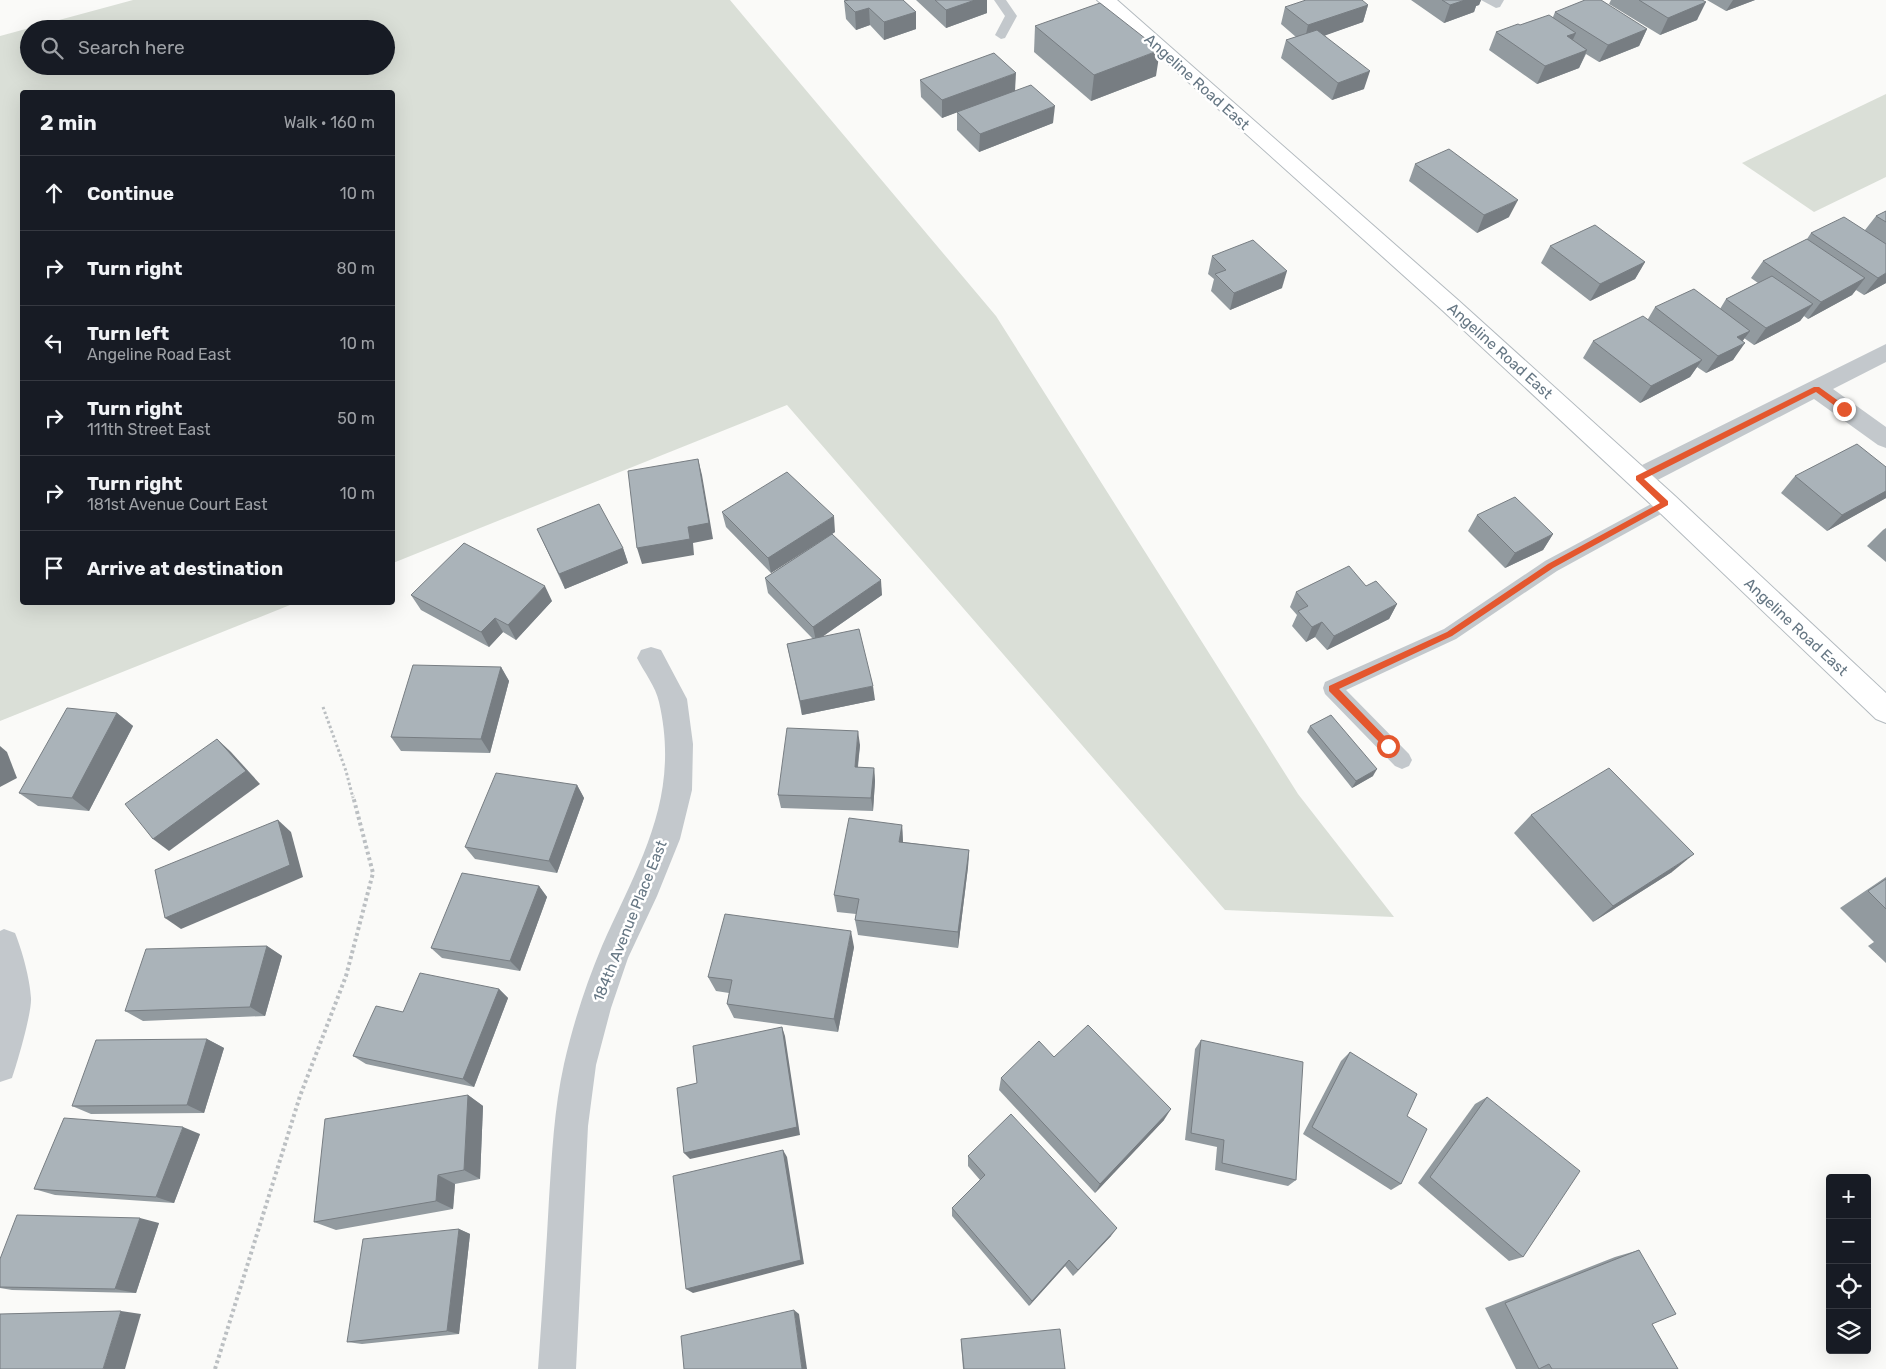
<!DOCTYPE html>
<html lang="en">
<head>
<meta charset="utf-8">
<style>
	:root { --surface:#171b24; --page:#20242c; --text:#f1f3f6; --muted:#9ea1a6; --line:#363941 }
	body { margin:0; font-family:Rubik,sans-serif; background:var(--page); color:var(--text) }
	.controls { position:absolute; right:15px; bottom:15px; display:grid; overflow:hidden; border-radius:5px; box-shadow:0 5px 20px #0002 }
	.controls button { width:45px; height:45px; display:grid; place-items:center; padding:0; border:0; border-bottom:1px solid var(--line); background:var(--surface); color:var(--text); font:25px sans-serif }
	.stop { position:absolute; width:15px; height:15px; margin:-11px; border:4px solid #e4572e; border-radius:50%; background:#fff }
	.stop.end { background:#e4572e; border-color:#fff; box-shadow:0 1px 5px #0008 }
	.list { margin:0; padding:0; list-style:none }
	h2 { display:flex; justify-content:space-between; align-items:center; height:65px; margin:0; padding:0 20px; font-size:21px }
	h2 small { font-size:16px; font-weight:400; color:var(--muted) }
	.list li { display:grid; grid-template-columns:32px 1fr auto; gap:15px; align-items:center; box-sizing:border-box; height:75px; padding:0 20px; border-top:1px solid var(--line) }
	.list b { display:block; font-size:19px; white-space:nowrap }
	.list p { margin:0; font-size:16px; white-space:nowrap; color:var(--muted) }
	.list em { font-size:16px; font-style:normal; color:var(--muted) }
	.icon { flex:none; width:28px; height:28px; fill:none; stroke:currentColor; stroke-width:2; stroke-linecap:round; stroke-linejoin:round }
	.map { position:relative; flex:none; width:1886px; height:1369px; overflow:hidden }
	.search { position:absolute; background:var(--surface); box-shadow:0 5px 20px #0002; left:20px; top:20px; width:375px; height:55px; display:flex; align-items:center; gap:12px; box-sizing:border-box; padding:0 18px; border-radius:28px; color:var(--muted); font-size:19px }
	.panel { position:absolute; background:var(--surface); box-shadow:0 5px 20px #0002; left:20px; top:90px; width:375px; height:515px; border-radius:5px }
	.map>svg:first-child { display:block }
</style>
</head>
<body>
<div class="map">
<svg width="1886" height="1369" viewBox="0 0 1886 1369">
	<rect width="100%" height="100%" fill="#fafaf8"/>
	<g fill="#dadfd7" fill-rule="evenodd">
		<path d="M 133,0 L 730,0 L 996,316 L 1298,794 L 1394,917 L 1225,910 L 787,405 L 393,563 L 392,92 L 22,92 L 22,602 L 295,603 L 0,721 L 0,36 ZM 29,29 L 386,29 L 386,66 L 29,66 Z"/>
		<polygon points="1886,94 1886,177 1814,212 1742,163"/>
	</g>
	<g fill="none" stroke-linecap="round" stroke-linejoin="round">
		<defs>
			<polygon id="secondary" points="1097,0 1117,0 1458,300 1675,496 1886,693 1886,723 1876,719 1657,510 1442,310"/>
		</defs>
		<use href="#secondary" stroke="#b3babf" stroke-width="2"/>
		<polyline stroke="#bbbfc2" stroke-width="3" stroke-dasharray="2.5 2.5" stroke-linecap="butt" points="323,707 346,771 353,798"/>
		<polyline stroke="#bbbfc2" stroke-width="4" stroke-dasharray="3 3" stroke-linecap="butt" points="215,1369 300,1096 346,976 373,873 353,796"/>
		<g fill="#c3c8cc" fill-rule="evenodd">
			<polygon points="994,0 1006,0 1017,16 1005,38 1001,39 995,35 1005,16"/>
			<polygon points="1481,0 1504,0 1500,7 1496,8"/>
			<polygon points="1666,496 1672,498 1674,503 1672,508 1557,571 1456,639 1346,690 1409,754 1412,760 1409,766 1402,769 1395,766 1325,694 1323,688 1325,682 1444,629 1545,561"/>
		</g>
		<g fill="#c3c8cc" fill-rule="evenodd">
			<polygon points="1886,344 1886,362 1833,389 1886,427 1886,448 1878,445 1814,399 1648,485 1639,487 1630,485 1627,478 1630,471"/>
			<path d="M 651,647 L 661,650 L 687,699 L 693,744 L 692,790 L 680,839 L 657,896 L 628,958 L 611,1008 L 596,1065 L 588,1126 L 576,1369 L 538,1369 C 542,1312 546,1256 549,1199 C 552,1154 554,1109 564,1064 C 573,1024 586,984 602,946 C 639,863 681,798 659,702 C 656,687 644,672 637,658 L 641,650 Z"/>
			<path d="M 4,929 L 15,933 C 22,950 30,979 31,998 C 32,1012 17,1064 12,1078 L 0,1082 L 0,931 Z"/>
		</g>
		<use href="#secondary" fill="#fff" fill-rule="evenodd"/>
	</g>
	<g fill="#929a9f">
		<polygon points="844,0 903,0 916,12 916,29 884,40 870,25 856,30 846,19 844,1 845,1"/>
		<polygon points="916,0 987,0 987,13 946,28"/>
		<polygon points="1411,0 1481,0 1479,5 1476,6 1474,12 1444,23"/>
		<polygon points="1611,0 1702,0 1697,20 1660,35 1609,4"/>
		<polygon points="1707,0 1755,0 1726,11"/>
		<polygon points="1368,5 1363,22 1325,35 1364,89 1332,100 1281,58 1286,40 1296,37 1281,24 1285,7"/>
		<polygon points="1555,12 1647,29 1639,46 1599,62 1586,54 1579,68 1537,84 1489,50 1496,32 1553,17"/>
		<polygon points="1035,26 1156,76 1091,101 1034,52"/>
		<polygon points="920,80 1015,91 1053,123 979,152 957,130 957,112 942,118 921,97"/>
		<polygon points="1415,164 1509,217 1477,233 1409,181"/>
		<polygon points="1886,211 1886,283 1864,295 1856,290 1852,295 1808,319 1804,316 1800,321 1754,345 1744,338 1733,360 1706,373 1697,367 1690,377 1640,403 1583,358 1593,341 1648,319 1655,307 1720,309 1726,299 1758,283 1751,278 1763,261 1807,239 1811,233 1865,230 1876,216"/>
		<polygon points="1550,246 1645,262 1635,279 1590,301 1541,263"/>
		<polygon points="1212,256 1282,288 1230,310 1211,291 1214,279 1208,274"/>
		<polygon points="1886,467 1886,498 1827,531 1781,493 1795,476"/>
		<polygon points="722,512 835,532 832,534 882,595 822,637 875,700 802,715 787,644 813,639 768,593 765,578 825,538 771,573 726,527"/>
		<polygon points="1477,515 1553,534 1543,550 1505,568 1468,531"/>
		<polygon points="1886,528 1886,562 1867,546 1883,530"/>
		<polygon points="537,529 623,548 628,563 565,589"/>
		<polygon points="1366,586 1397,604 1389,619 1327,650 1315,637 1306,642 1292,626 1297,615 1290,607 1296,592"/>
		<polygon points="411,595 552,601 516,640 503,632 489,647 421,610"/>
		<polygon points="501,667 509,681 490,753 401,751 391,737"/>
		<polygon points="117,713 133,726 89,811 38,806 19,793"/>
		<polygon points="1310,726 1373,776 1352,788 1307,732"/>
		<polygon points="860,745 858,767 874,768 875,781 873,811 781,808 778,795"/>
		<polygon points="577,785 584,798 557,873 475,859 465,847"/>
		<polygon points="1531,815 1672,872 1593,922 1514,833"/>
		<polygon points="902,825 903,842 969,850 968,867 958,948 858,935 855,920 856,914 837,912 834,895"/>
		<polygon points="1886,877 1886,963 1868,946 1874,942 1840,908"/>
		<polygon points="539,886 547,897 520,971 442,958 431,948"/>
		<polygon points="267,946 282,956 265,1016 143,1021 125,1011"/>
		<polygon points="854,947 838,1032 734,1018 727,1004 729,993 716,991 708,977"/>
		<polygon points="499,989 508,998 474,1087 366,1064 353,1056 403,1012"/>
		<polygon points="207,1039 224,1048 204,1113 91,1114 72,1106"/>
		<polygon points="1201,1040 1296,1180 1288,1186 1215,1170 1217,1147 1185,1140 1195,1049"/>
		<polygon points="1350,1052 1407,1116 1401,1184 1391,1190 1303,1134 1341,1061"/>
		<polygon points="1054,1057 1164,1120 1095,1193 999,1090 1001,1078"/>
		<polygon points="468,1095 483,1106 480,1179 455,1184 453,1209 336,1230 314,1222"/>
		<polygon points="1487,1097 1523,1257 1509,1261 1418,1183 1475,1104"/>
		<polygon points="200,1134 174,1203 55,1195 34,1189"/>
		<polygon points="968,1156 1111,1236 1073,1276 1065,1266 1029,1306 952,1216 952,1208 980,1180 968,1166"/>
		<polygon points="159,1223 136,1293 12,1290 0,1288 0,1259"/>
		<polygon points="459,1229 470,1234 459,1334 362,1344 347,1342"/>
		<polygon points="1639,1250 1652,1324 1678,1369 1516,1369 1485,1308 1615,1257"/>
		<polygon points="961,1339 1065,1369 963,1369 961,1342"/>
	</g>
	<g fill="#777d82">
		<polygon points="975,0 987,0 987,13 946,28 946,10"/>
		<polygon points="1465,0 1481,0 1479,5 1476,6 1474,12 1444,23 1450,5"/>
		<polygon points="1733,0 1755,0 1726,11"/>
		<polygon points="1706,2 1697,20 1660,35 1668,18"/>
		<polygon points="1368,5 1363,22 1304,43 1308,25"/>
		<polygon points="869,8 870,25 856,30 855,12"/>
		<polygon points="916,12 916,29 884,40 884,22"/>
		<polygon points="1647,29 1639,46 1599,62 1608,45"/>
		<polygon points="1576,33 1568,50 1567,36"/>
		<polygon points="1160,50 1156,76 1091,101 1094,75"/>
		<polygon points="1587,50 1579,68 1537,84 1545,66"/>
		<polygon points="1370,71 1364,89 1332,100 1338,83"/>
		<polygon points="1016,73 1015,91 942,118 942,100"/>
		<polygon points="1055,106 1053,123 979,152 980,134"/>
		<polygon points="1518,200 1509,217 1477,233 1484,215"/>
		<polygon points="1645,262 1635,279 1590,301 1600,284"/>
		<polygon points="1287,271 1282,288 1230,310 1234,293"/>
		<polygon points="1886,273 1886,283 1864,295 1878,278"/>
		<polygon points="1865,278 1852,295 1808,319 1821,302"/>
		<polygon points="1813,304 1800,321 1754,345 1766,328"/>
		<polygon points="1750,331 1739,346 1745,343 1733,360 1706,373 1718,356 1737,337"/>
		<polygon points="1702,360 1690,377 1640,403 1651,386"/>
		<polygon points="698,459 702,475 713,539 693,543 694,555 642,564 637,548 688,527"/>
		<polygon points="1886,491 1886,498 1827,531 1842,515"/>
		<polygon points="834,516 835,532 771,573 768,558"/>
		<polygon points="1553,534 1543,550 1505,568 1515,553"/>
		<polygon points="623,548 628,563 565,589 559,574"/>
		<polygon points="881,580 882,595 816,641 813,627"/>
		<polygon points="545,586 552,601 516,640 508,625"/>
		<polygon points="1397,604 1389,619 1327,650 1334,636"/>
		<polygon points="495,618 503,632 489,647 481,632"/>
		<polygon points="1322,622 1315,637 1306,642 1312,627"/>
		<polygon points="501,667 509,681 490,753 481,739"/>
		<polygon points="873,686 875,700 802,715 800,701"/>
		<polygon points="117,713 133,726 89,811 72,798"/>
		<polygon points="858,731 860,745 856,780 855,767"/>
		<polygon points="217,739 231,752 260,784 169,851 153,839"/>
		<polygon points="0,746 7,752 17,778 0,787"/>
		<polygon points="874,768 875,781 873,811 871,798"/>
		<polygon points="1377,769 1373,776 1352,788 1356,781"/>
		<polygon points="577,785 584,798 557,873 549,861"/>
		<polygon points="278,820 291,832 303,877 181,929 165,918"/>
		<polygon points="902,825 903,842 899,842"/>
		<polygon points="969,850 968,867 958,948 958,932"/>
		<polygon points="1694,854 1672,872 1593,922 1613,906"/>
		<polygon points="539,886 547,897 520,971 510,961"/>
		<polygon points="851,931 854,947 838,1032 834,1019"/>
		<polygon points="267,946 282,956 265,1016 250,1007"/>
		<polygon points="499,989 508,998 474,1087 463,1079"/>
		<polygon points="782,1027 785,1036 800,1135 690,1159 684,1153"/>
		<polygon points="207,1039 224,1048 204,1113 187,1105"/>
		<polygon points="468,1095 483,1106 480,1179 464,1170"/>
		<polygon points="1171,1109 1164,1120 1095,1193 1100,1184"/>
		<polygon points="183,1127 200,1134 174,1203 156,1197"/>
		<polygon points="783,1150 787,1157 804,1264 693,1293 686,1289"/>
		<polygon points="438,1175 455,1184 453,1209 436,1201"/>
		<polygon points="140,1218 159,1223 136,1293 115,1289"/>
		<polygon points="1117,1228 1111,1236 1073,1276 1078,1270"/>
		<polygon points="459,1229 470,1234 459,1334 447,1331"/>
		<polygon points="1069,1260 1065,1266 1029,1306 1032,1301"/>
		<polygon points="794,1310 799,1314 807,1369 802,1369"/>
		<polygon points="121,1311 141,1314 125,1369 103,1369"/>
	</g>
	<g fill="#aab3b9" stroke="#777d82">
		<polygon points="849,0 903,0 916,12 884,22 869,8 855,12 844,1"/>
		<polygon points="935,0 975,0 946,10"/>
		<polygon points="1306,0 1362,0 1368,5 1308,25 1285,7"/>
		<polygon points="1442,0 1465,0 1450,5"/>
		<polygon points="1585,0 1601,0 1647,29 1608,45 1555,12"/>
		<polygon points="1639,0 1702,0 1706,2 1668,18"/>
		<polygon points="1100,3 1160,50 1094,75 1035,26"/>
		<polygon points="1549,15 1576,33 1567,36 1587,50 1545,66 1496,32 1518,24 1520,25"/>
		<polygon points="1317,30 1370,71 1338,83 1286,40"/>
		<polygon points="994,53 1016,73 942,100 920,80"/>
		<polygon points="1031,85 1055,106 980,134 957,112"/>
		<polygon points="1449,149 1518,200 1484,215 1415,164"/>
		<polygon points="1886,211 1886,222 1876,216"/>
		<polygon points="1844,217 1886,244 1886,273 1878,278 1811,233"/>
		<polygon points="1595,225 1645,262 1600,284 1550,246"/>
		<polygon points="1807,239 1865,278 1821,302 1763,261"/>
		<polygon points="1253,240 1287,271 1234,293 1215,274 1226,270 1212,256"/>
		<polygon points="1772,276 1813,304 1766,328 1726,299"/>
		<polygon points="1694,289 1750,331 1737,337 1745,343 1718,356 1655,307"/>
		<polygon points="1643,316 1702,360 1651,386 1593,341"/>
		<polygon points="1857,444 1886,467 1886,491 1842,515 1795,476"/>
		<polygon points="698,459 709,523 688,527 690,539 637,548 628,471"/>
		<polygon points="787,472 834,516 768,558 722,512"/>
		<polygon points="1515,497 1553,534 1515,553 1477,515"/>
		<polygon points="599,504 623,548 559,574 537,529"/>
		<polygon points="832,534 881,580 813,627 765,578"/>
		<polygon points="464,543 545,586 508,625 495,618 481,632 411,595"/>
		<polygon points="1349,566 1366,586 1376,581 1397,604 1334,636 1322,622 1312,627 1298,611 1308,606 1296,592"/>
		<polygon points="859,629 873,686 800,701 787,644"/>
		<polygon points="413,665 501,667 481,739 391,737"/>
		<polygon points="67,708 117,713 72,798 19,793"/>
		<polygon points="1331,715 1377,769 1356,781 1310,726"/>
		<polygon points="787,728 858,731 855,767 874,768 871,798 778,795"/>
		<polygon points="217,739 246,771 153,839 125,804"/>
		<polygon points="1609,768 1694,854 1613,906 1531,815"/>
		<polygon points="496,773 577,785 549,861 465,847"/>
		<polygon points="849,818 902,825 899,842 969,850 958,932 855,920 859,899 834,895"/>
		<polygon points="278,820 290,865 165,918 155,870"/>
		<polygon points="462,873 539,886 510,961 431,948"/>
		<polygon points="1886,879 1886,909 1868,891"/>
		<polygon points="725,914 851,931 834,1019 727,1004 732,980 708,977"/>
		<polygon points="267,946 250,1007 125,1011 146,949"/>
		<polygon points="420,973 499,989 463,1079 353,1056 376,1006 403,1012"/>
		<polygon points="1088,1025 1171,1109 1100,1184 1001,1078 1039,1041 1054,1057"/>
		<polygon points="782,1027 797,1127 684,1153 677,1088 697,1083 693,1046"/>
		<polygon points="207,1039 187,1105 72,1106 96,1040"/>
		<polygon points="1201,1040 1303,1062 1296,1180 1222,1163 1224,1140 1191,1133"/>
		<polygon points="1350,1052 1417,1094 1407,1116 1427,1129 1401,1184 1312,1127"/>
		<polygon points="468,1095 464,1170 438,1175 436,1201 314,1222 325,1119"/>
		<polygon points="1487,1097 1580,1171 1523,1257 1430,1177"/>
		<polygon points="1011,1114 1117,1228 1078,1270 1069,1260 1032,1301 952,1208 985,1175 968,1156"/>
		<polygon points="64,1118 183,1127 156,1197 34,1189"/>
		<polygon points="783,1150 801,1260 686,1289 673,1176"/>
		<polygon points="17,1215 140,1218 115,1289 0,1287 0,1259"/>
		<polygon points="459,1229 447,1331 347,1342 363,1239"/>
		<polygon points="1639,1250 1676,1314 1652,1324 1678,1369 1552,1369 1549,1364 1539,1369 1505,1303"/>
		<polygon points="794,1310 802,1369 684,1369 681,1336"/>
		<polygon points="121,1311 103,1369 0,1369 0,1314"/>
		<polygon points="1060,1329 1065,1369 964,1369 961,1339"/>
	</g>
	<polygon fill="#e4572e" points="1814,387 1819,387 1847,407 1847,411 1842,411 1816,392 1644,479 1668,501 1668,505 1553,568 1452,636 1339,689 1391,743 1391,748 1385,748 1329,691 1329,686 1447,632 1548,564 1660,503 1636,480 1636,476"/>
	<g text-anchor="middle" stroke-width="5" stroke-linejoin="round" paint-order="stroke">
		<g font-size="15" fill="#657683" stroke="#fff">
			<text transform="translate(1197 82) rotate(42)" y="5">Angeline Road East</text>
			<text transform="translate(1500 351) rotate(42)" y="5">Angeline Road East</text>
			<text transform="translate(1796 627) rotate(43)" y="5">Angeline Road East</text>
			<text transform="translate(630 921) rotate(-68)" y="5">184th Avenue Place East</text>
		</g>
	</g>
</svg>
<div class="controls">
<button>+</button>
<button>−</button>
<button><svg class="icon" aria-label="locate" viewBox="0 0 24 24"><circle cx="12" cy="12" r="6"/><path d="M12 2v4M12 18v4M2 12h4M18 12h4"/></svg></button>
<button><svg class="icon" aria-label="layers" viewBox="0 0 24 24"><path d="M12 4l9 5-9 5-9-5zM3 14l9 5 9-5"/></svg></button>
</div>
<div class="stop" style="left:1388px;top:746px"></div>
<div class="stop end" style="left:1844px;top:409px"></div>
<div class="search"><svg class="icon" aria-label="search" viewBox="0 0 24 24"><circle cx="10" cy="10" r="6"/><path d="M15 15l6 6"/></svg>Search here</div>
<section class="panel">
<h2>2 min<small>Walk · 160 m</small></h2>
<ul class="list">
<li><svg class="icon" aria-label="ahead" viewBox="0 0 24 24"><path d="M12 20V5M6 11l6-6 6 6"/></svg><div><b>Continue</b></div><em>10 m</em></li>
<li><svg class="icon" aria-label="right" viewBox="0 0 24 24"><path d="M7 20v-9h11M14 6l5 5-5 5"/></svg><div><b>Turn right</b></div><em>80 m</em></li>
<li><svg class="icon" aria-label="left" viewBox="0 0 24 24"><path d="M17 20v-9H6M10 6l-5 5 5 5"/></svg><div><b>Turn left</b><p>Angeline Road East</p></div><em>10 m</em></li>
<li><svg class="icon" aria-label="right" viewBox="0 0 24 24"><path d="M7 20v-9h11M14 6l5 5-5 5"/></svg><div><b>Turn right</b><p>111th Street East</p></div><em>50 m</em></li>
<li><svg class="icon" aria-label="right" viewBox="0 0 24 24"><path d="M7 20v-9h11M14 6l5 5-5 5"/></svg><div><b>Turn right</b><p>181st Avenue Court East</p></div><em>10 m</em></li>
<li><svg class="icon" aria-label="arrive" viewBox="0 0 24 24"><path d="M6 21V4h12l-3 4 3 4H6"/></svg><div><b>Arrive at destination</b></div></li>
</ul>
</section>
</div>
</body>
</html>
